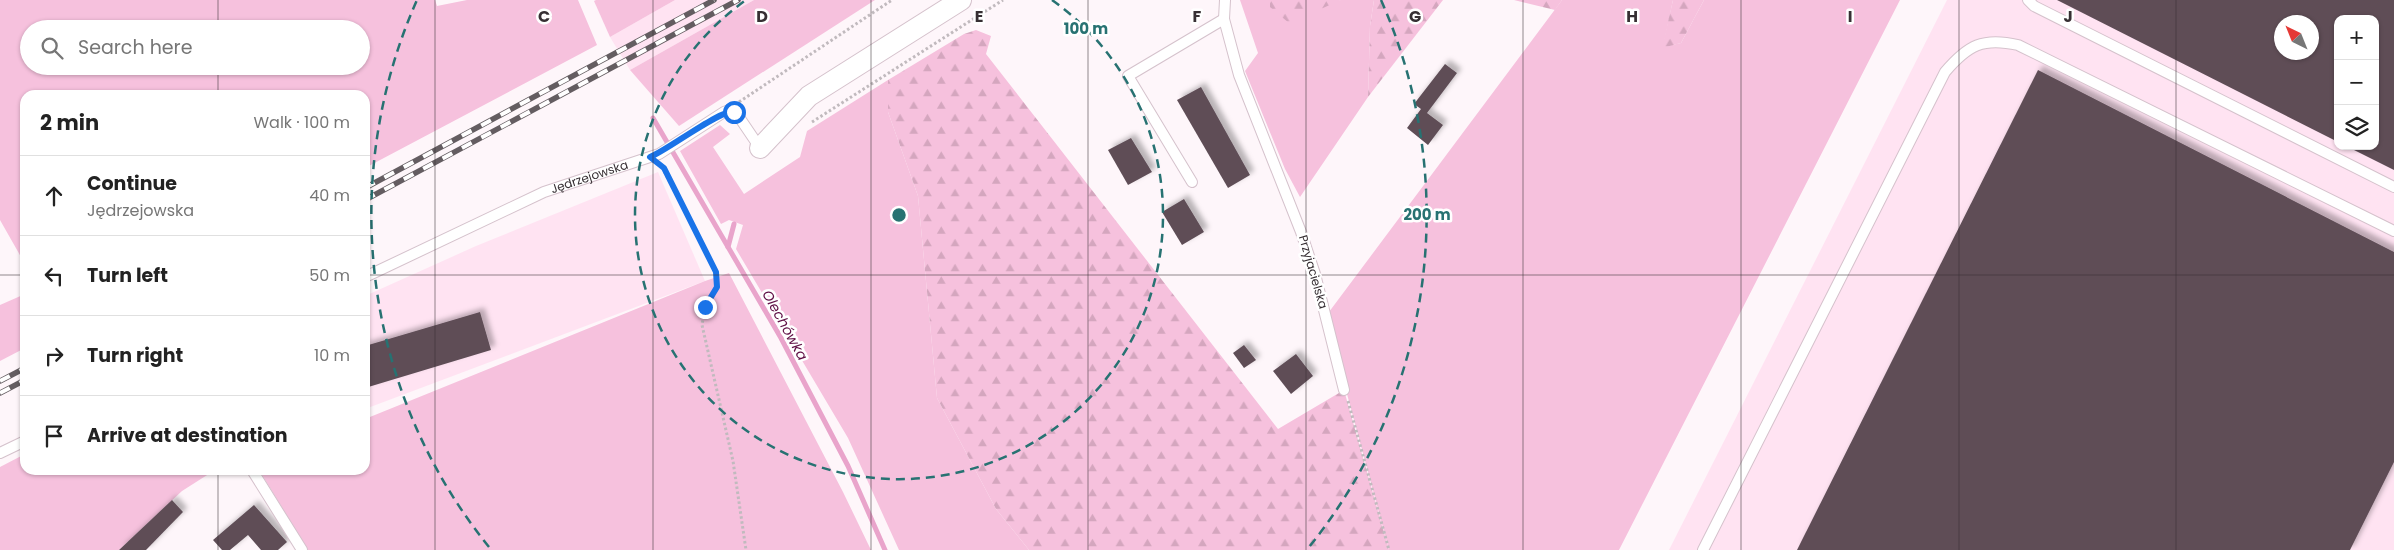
<!DOCTYPE html>
<html lang="en">
<head>
<meta charset="utf-8">
<style>
	:root { --surface:#fff; --page:#f6f6f6; --text:#222; --muted:#767676; --line:#e0e0e0 }
	body { margin:0; font-family:Poppins,sans-serif; background:var(--page); color:var(--text) }
	.controls { position:absolute; right:15px; top:15px; display:grid; overflow:hidden; border-radius:10px; box-shadow:0 1px 4px #0004 }
	.controls button { width:45px; height:45px; display:grid; place-items:center; padding:0; border:0; border-bottom:1px solid var(--line); background:var(--surface); color:var(--text); font:25px sans-serif }
	.compass { position:absolute; left:2274px; top:15px; width:45px; height:45px; border-radius:50%; background:var(--surface); box-shadow:0 1px 4px #0004; rotate:317deg }
	.stop { position:absolute; width:15px; height:15px; margin:-11px; border:4px solid #1a73e8; border-radius:50%; background:#fff }
	.stop.end { background:#1a73e8; border-color:#fff; box-shadow:0 1px 5px #0008 }
	.list { margin:0; padding:0; list-style:none }
	h2 { display:flex; justify-content:space-between; align-items:center; height:65px; margin:0; padding:0 20px; font-size:21px }
	h2 small { font-size:16px; font-weight:400; color:var(--muted) }
	.list li { display:grid; grid-template-columns:32px 1fr auto; gap:15px; align-items:center; box-sizing:border-box; height:80px; padding:0 20px; border-top:1px solid var(--line) }
	.list b { display:block; font-size:19px; white-space:nowrap }
	.list p { margin:0; font-size:16px; white-space:nowrap; color:var(--muted) }
	.list em { font-size:16px; font-style:normal; color:var(--muted) }
	.icon { flex:none; width:28px; height:28px; fill:none; stroke:currentColor; stroke-width:2; stroke-linecap:round; stroke-linejoin:round }
	.map { position:relative; flex:none; width:2394px; height:550px; overflow:hidden }
	.search { position:absolute; background:var(--surface); box-shadow:0 1px 4px #0004; left:20px; top:20px; width:350px; height:55px; display:flex; align-items:center; gap:12px; box-sizing:border-box; padding:0 18px; border-radius:28px; color:var(--muted); font-size:19px }
	.panel { position:absolute; background:var(--surface); box-shadow:0 1px 4px #0004; left:20px; top:90px; width:350px; height:385px; border-radius:15px }
	.map>svg:first-child { display:block }
</style>
</head>
<body>
<div class="map">
<svg width="2394" height="550" viewBox="0 0 2394 550">
	<defs>
		<pattern id="forest-firs" width="22" height="20" patternUnits="userSpaceOnUse" patternTransform="scale(1.25)"><rect width="22" height="20" fill="#f6c1dd"/><path d="M5 1l3.5 6h-7zM16 11l3.5 6h-7z" fill="#d4a6be"/></pattern>
		<filter id="shadow"><feDropShadow dx="4.5" dy="-4.5" stdDeviation="2.5" flood-color="#0004"/></filter>
	</defs>
	<rect width="100%" height="100%" fill="#fef6fa"/>
	<g fill="#ffe3f2" fill-rule="evenodd">
		<polygon points="675,0 754,0 630,70 610,37"/>
		<path d="M 1947,0 L 2394,0 L 2394,550 L 1669,550 ZM 2338,19 L 2375,19 L 2375,146 L 2338,146 ZM 2282,22 L 2312,22 L 2312,52 L 2282,52 Z"/>
		<polygon points="658,172 705,281 365,409 365,296 476,246"/>
	</g>
	<g fill="#f6c1dd" fill-rule="evenodd">
		<path d="M 0,0 L 435,0 L 437,6 L 467,0 L 578,0 L 597,45 L 365,168 L 365,95 L 25,95 L 25,264 L 0,220 ZM 29,29 L 361,29 L 361,66 L 29,66 Z"/>
		<polygon points="596,0 675,0 610,37 594,1"/>
		<polygon points="754,0 875,0 679,126 630,70"/>
		<polygon points="1240,0 1270,0 1270,7 1341,0 1374,0 1370,26 1368,97 1300,197 1285,169 1245,71 1258,53"/>
		<polygon points="1562,0 1673,0 1663,47 1681,43 1704,0 1900,0 1619,550 1389,550 1326,316"/>
		<polygon points="888,80 888,112 918,196 937,398 996,509 1029,550 899,550 848,438 736,249 743,225 729,220 721,224 680,151 720,125 730,134 713,147 744,194 800,157 807,131"/>
		<polygon points="729,273 843,492 871,550 308,550 259,470 365,470 365,419 705,281"/>
		<polygon points="25,294 25,348 0,361 0,305"/>
		<polygon points="25,454 25,470 215,470 182,491 119,550 0,550 0,467"/>
	</g>
	<g fill="url(#forest-firs)">
		<polygon points="1270,0 1341,0 1289,23 1270,7"/>
		<polygon points="1374,0 1443,0 1368,97 1370,26"/>
		<polygon points="1514,0 1562,0 1555,10"/>
		<polygon points="1673,0 1704,0 1681,43 1662,48"/>
		<polygon points="976,30 991,36 986,54 1278,429 1344,390 1389,550 1029,550 996,509 937,398 918,196 888,112 888,80 964,34"/>
	</g>
	<g fill="none" stroke-linecap="round" stroke-linejoin="round">
		<g stroke="#e9a4cb" stroke-width="5">
			<polyline points="653,118 781,338 848,466 885,550"/>
			<polyline points="728,247 734,224"/>
		</g>
	</g>
	<g fill="#5f4e57" fill-rule="evenodd" filter="url(#shadow)">
		<path d="M 2057,0 L 2394,0 L 2394,170 L 2346,146 L 2375,146 L 2375,19 L 2338,19 L 2338,142 ZM 2282,22 L 2312,22 L 2312,52 L 2282,52 Z"/>
		<polygon points="1445,64 1457,73 1427,113 1443,125 1428,145 1407,128 1421,109 1414,104"/>
		<polygon points="2038,70 2394,252 2394,462 2350,550 1797,550"/>
		<polygon points="1201,87 1250,175 1228,188 1177,100"/>
		<polygon points="1131,138 1152,172 1128,185 1108,150"/>
		<polygon points="1184,199 1204,232 1182,245 1162,212"/>
		<polygon points="480,312 491,350 365,388 365,346"/>
		<polygon points="1244,345 1256,360 1244,368 1233,353"/>
		<polygon points="1296,354 1313,376 1291,394 1273,371"/>
		<polygon points="172,500 183,512 146,550 119,550"/>
		<polygon points="254,505 287,542 278,550 261,550 248,535 230,550 222,550 213,540"/>
	</g>
	<g fill="none" stroke-linecap="round" stroke-linejoin="round">
		<defs>
			<g id="service">
				<polyline points="1225,0 1224,19 1239,75 1301,232 1315,274 1344,390"/>
				<polyline points="2028,0 2034,6 2394,187"/>
				<polyline points="1192,182 1128,76 1224,19"/>
				<path id="s1" d="M 365,277 L 544,192 L 659,154 L 724,112 L 729,110 L 737,114 L 760,148"/>
				<polyline points="0,453 25,441"/>
				<polyline points="252,470 302,550"/>
				<path d="M 1703,550 L 1945,72 C 1968,45 1983,37 2018,45 L 2394,231"/>
			</g>
			<polyline id="minor" points="760,148 809,96 961,0"/>
		</defs>
		<use href="#service" stroke="#d5c2cc" stroke-width="12"/>
		<use href="#minor" stroke="#d5c2cc" stroke-width="22"/>
		<g stroke="#c1babe" stroke-width="3" stroke-dasharray="2.5 2.5" stroke-linecap="butt">
			<polyline points="739,102 892,0"/>
			<polyline points="812,122 1003,0"/>
			<polyline points="662,167 716,272 717,287 705,307 702,325 733,461 746,550"/>
			<polyline points="1348,401 1389,550"/>
		</g>
		<use href="#service" stroke="#fff" stroke-width="10"/>
		<use href="#minor" stroke="#fff" stroke-width="20"/>
		<defs>
			<g id="rail">
				<polyline points="365,188 714,0"/>
				<polyline points="365,200 738,0"/>
				<polyline points="0,381 25,368"/>
				<polyline points="0,393 25,380"/>
			</g>
		</defs>
		<use href="#rail" stroke="#645d61" stroke-width="5.5"/>
		<use href="#rail" stroke="#fff" stroke-width="4" stroke-dasharray="11" stroke-linecap="butt"/>
	</g>
	<g fill="none" stroke-linecap="round" stroke-linejoin="round">
		<path stroke="#1a73e8" stroke-width="6" d="M 705,307 L 717,287 L 716,272 L 664,168 L 650,157 C 668,150 722,108 734,112"/>
	</g>
	<path fill="none" stroke="#362f33" stroke-width="1" stroke-opacity="0.55" d="M 218,0 L 218,29M 435,0 L 435,550M 653,0 L 653,550M 871,0 L 871,550M 1088,0 L 1088,550M 1306,0 L 1306,550M 1523,0 L 1523,550M 1741,0 L 1741,550M 1959,0 L 1959,550M 2176,0 L 2176,550M 218,66 L 218,95M 0,275 L 25,275M 365,275 L 2394,275M 218,470 L 218,550"/>
	<g fill="none" stroke="#277272" stroke-width="2.5" stroke-dasharray="9 6">
		<path d="M1052 0A264 264 0 1 1 746 0"/>
		<path d="M489 547A528 528 0 0 1 417 0M1381 0A528 528 0 0 1 1309 547"/>
	</g>
	<g text-anchor="middle" stroke-width="5" stroke-linejoin="round" paint-order="stroke">
		<g font-size="12" fill="#362f33" stroke="#fff">
			<text dy="4" stroke="none"><textPath href="#s1" startOffset="246">Jędrzejowska</textPath></text>
			<text transform="translate(1313 272) rotate(74)" y="4">Przyjacielska</text>
		</g>
		<g font-size="14" font-style="italic" fill="#5f0f45" stroke="#fff">
			<text transform="translate(785 325) rotate(61)" y="5">Olechówka</text>
		</g>
	</g>
	<g font-size="16" text-anchor="middle" font-weight="bold" fill="#362f33" stroke="#fff" stroke-width="5" stroke-linejoin="round" paint-order="stroke">
		<text x="544" y="22">C</text>
		<text x="762" y="22">D</text>
		<text x="979" y="22">E</text>
		<text x="1197" y="22">F</text>
		<text x="1415" y="22">G</text>
		<text x="1632" y="22">H</text>
		<text x="1850" y="22">I</text>
		<text x="2068" y="22">J</text>
	</g>
	<circle cx="899" cy="215" r="8" fill="#277272" stroke="#fff" stroke-width="2.5"/>
	<g font-size="15" text-anchor="middle" font-weight="bold" fill="#277272" stroke="#fff" stroke-width="5" stroke-linejoin="round" paint-order="stroke">
		<text x="1086" y="34">100 m</text>
		<text x="1427" y="220">200 m</text>
	</g>
</svg>
<div class="controls">
<button>+</button>
<button>−</button>
<button><svg class="icon" aria-label="layers" viewBox="0 0 24 24"><path d="M12 4l9 5-9 5-9-5zM3 14l9 5 9-5"/></svg></button>
</div>
<svg class="compass" viewBox="-18 -18 36 36"><path d="M0-13l5 13h-10z" fill="#e53935"/><path d="M0 13l5-13h-10z" fill="#767676"/></svg>
<div class="stop" style="left:734px;top:112px"></div>
<div class="stop end" style="left:705px;top:307px"></div>
<div class="search"><svg class="icon" aria-label="search" viewBox="0 0 24 24"><circle cx="10" cy="10" r="6"/><path d="M15 15l6 6"/></svg>Search here</div>
<section class="panel">
<h2>2 min<small>Walk · 100 m</small></h2>
<ul class="list">
<li><svg class="icon" aria-label="ahead" viewBox="0 0 24 24"><path d="M12 20V5M6 11l6-6 6 6"/></svg><div><b>Continue</b><p>Jędrzejowska</p></div><em>40 m</em></li>
<li><svg class="icon" aria-label="left" viewBox="0 0 24 24"><path d="M17 20v-9H6M10 6l-5 5 5 5"/></svg><div><b>Turn left</b></div><em>50 m</em></li>
<li><svg class="icon" aria-label="right" viewBox="0 0 24 24"><path d="M7 20v-9h11M14 6l5 5-5 5"/></svg><div><b>Turn right</b></div><em>10 m</em></li>
<li><svg class="icon" aria-label="arrive" viewBox="0 0 24 24"><path d="M6 21V4h12l-3 4 3 4H6"/></svg><div><b>Arrive at destination</b></div></li>
</ul>
</section>
</div>
</body>
</html>
